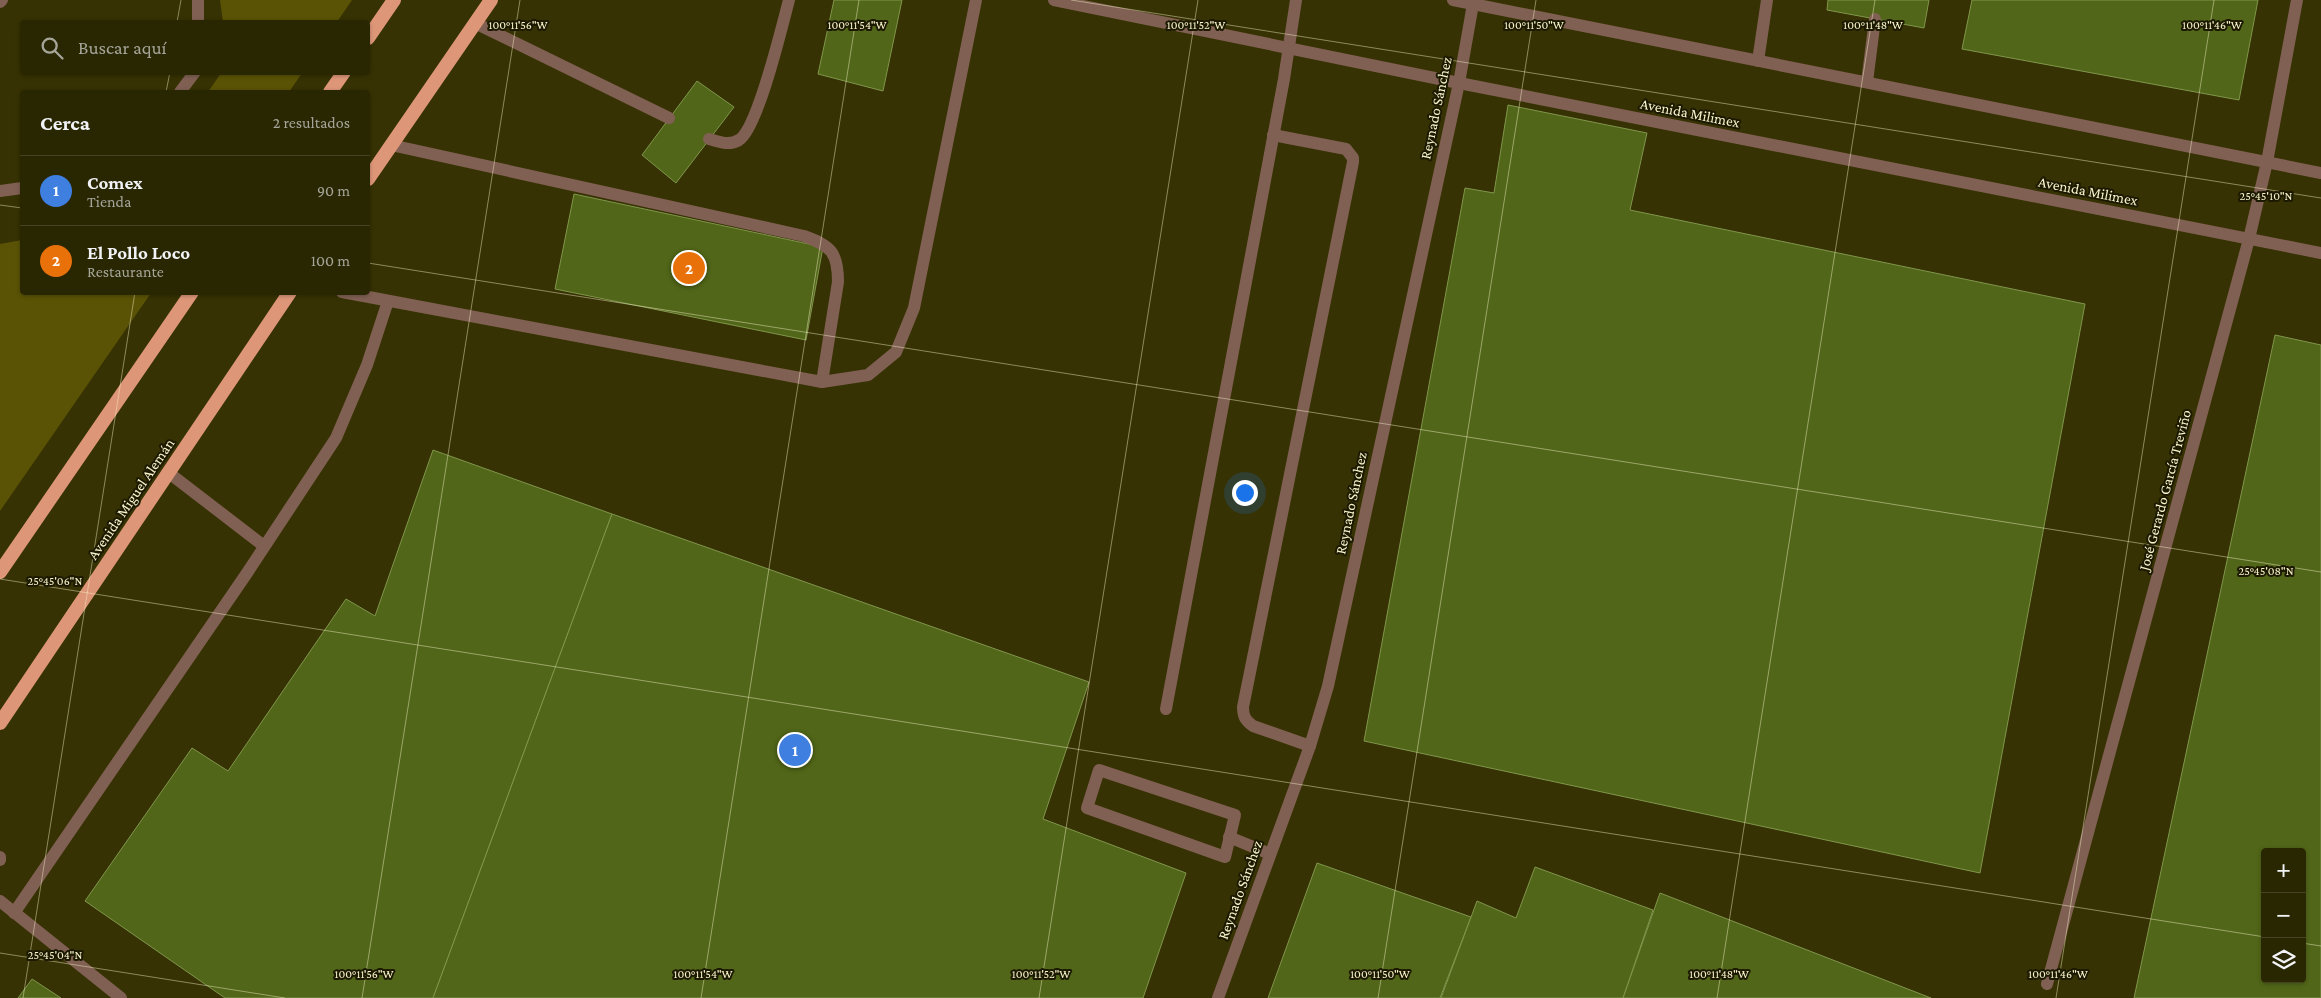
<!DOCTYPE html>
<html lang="es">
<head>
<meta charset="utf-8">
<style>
	:root { --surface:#292602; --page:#312e0c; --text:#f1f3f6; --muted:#a5a599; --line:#454324; --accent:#aeaefb }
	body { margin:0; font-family:"Crimson Pro",serif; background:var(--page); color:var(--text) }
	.controls { position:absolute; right:15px; bottom:15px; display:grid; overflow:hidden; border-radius:5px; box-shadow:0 1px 4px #0004 }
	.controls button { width:45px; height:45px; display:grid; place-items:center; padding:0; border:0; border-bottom:1px solid var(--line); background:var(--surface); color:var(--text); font:25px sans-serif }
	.you { position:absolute; left:1244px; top:492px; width:18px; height:18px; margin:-12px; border:4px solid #fff; border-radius:50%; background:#1a73e8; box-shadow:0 0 0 8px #1a73e833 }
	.badge { display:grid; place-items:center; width:32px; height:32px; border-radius:50%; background:var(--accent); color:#fff; font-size:16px; font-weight:700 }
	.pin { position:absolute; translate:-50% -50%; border:2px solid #fff; box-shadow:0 1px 5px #0006 }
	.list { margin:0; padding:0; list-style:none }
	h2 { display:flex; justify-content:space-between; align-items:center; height:65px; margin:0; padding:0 20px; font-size:21px }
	h2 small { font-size:16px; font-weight:400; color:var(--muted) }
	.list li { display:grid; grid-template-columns:32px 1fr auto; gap:15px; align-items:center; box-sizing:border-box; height:70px; padding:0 20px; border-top:1px solid var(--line) }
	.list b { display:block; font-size:19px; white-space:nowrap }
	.list p { margin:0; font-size:16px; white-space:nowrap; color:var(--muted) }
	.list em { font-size:16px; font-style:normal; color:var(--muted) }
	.icon { flex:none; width:28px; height:28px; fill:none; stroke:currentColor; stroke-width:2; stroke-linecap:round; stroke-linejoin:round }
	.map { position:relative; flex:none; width:2321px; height:998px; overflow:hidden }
	.search { position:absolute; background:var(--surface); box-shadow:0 1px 4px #0004; left:20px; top:20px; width:350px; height:55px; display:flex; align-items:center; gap:12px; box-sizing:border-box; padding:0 18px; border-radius:5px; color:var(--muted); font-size:19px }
	.panel { position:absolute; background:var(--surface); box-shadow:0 1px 4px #0004; left:20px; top:90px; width:350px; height:205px; border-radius:5px }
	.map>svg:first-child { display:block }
</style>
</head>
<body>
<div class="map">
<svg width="2321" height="998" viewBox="0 0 2321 998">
	<rect width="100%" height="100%" fill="#373203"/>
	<g fill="#5a5305">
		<polygon points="220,0 352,0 337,22 223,22"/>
		<polygon points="221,73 221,72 302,73 289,92 208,92"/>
		<polygon points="22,240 22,292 151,293 0,511 0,244"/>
	</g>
	<g fill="#516618" stroke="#80964c" fill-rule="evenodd">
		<polygon points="834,0 902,0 883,91 818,74"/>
		<polygon points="1828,0 1929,0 1924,28 1827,10"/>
		<polygon points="1972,0 2258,0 2239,100 1962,49"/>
		<polygon points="697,81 734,107 676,183 642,155"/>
		<polygon points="1508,105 1647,133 1630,210 2085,304 1980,873 1364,741 1465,188 1494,193"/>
		<polygon points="574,194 823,247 806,340 555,289"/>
		<path d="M 2275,335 L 2321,345 L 2321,998 L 2134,998 ZM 2265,852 L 2302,852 L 2302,979 L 2265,979 Z"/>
		<polygon points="433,450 612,514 433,998 225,998 85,901 192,748 228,771 346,599 375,616"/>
		<polygon points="612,514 1089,682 1043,819 1186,873 1143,998 433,998"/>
		<polygon points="1317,863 1471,917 1440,998 1268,998"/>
		<polygon points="1535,867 1653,910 1623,998 1441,998 1477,901 1516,918"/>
		<polygon points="1660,893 1931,998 1623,998"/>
		<polygon points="32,979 61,998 18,998"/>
	</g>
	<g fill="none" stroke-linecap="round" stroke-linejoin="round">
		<g stroke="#806053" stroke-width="12">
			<polyline points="475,23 669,118"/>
			<polyline points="1758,61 1767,0"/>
			<polyline points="1867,82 1875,19"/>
			<path d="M 1273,135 L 1346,149 L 1353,158 L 1353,162 L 1243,707 C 1243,716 1245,720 1253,726 L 1310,746"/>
			<path d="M 709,139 C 719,142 729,146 739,140 C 758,128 782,26 789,0"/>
			<path d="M 391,145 L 804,236 C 831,246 838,252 838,282 L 822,382"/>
			<polyline points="342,292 822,382 868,375 896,352 914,308 976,0"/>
			<polyline points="169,473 264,546"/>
			<polyline points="1166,709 1284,79 1296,0"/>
			<polygon points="1099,770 1235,815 1225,857 1087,808"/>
			<polyline points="1229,837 1270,854"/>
			<polyline points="0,857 0,860"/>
			<polyline points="0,901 121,998"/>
			<polyline points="14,913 247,573 336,438 367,365 388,301"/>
			<polyline points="2047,984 2249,239 2267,162 2297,0"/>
		</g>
		<g stroke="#806053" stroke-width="12">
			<polyline points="198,0 198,22"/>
			<polyline points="1054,0 1459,83 2321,253"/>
			<polyline points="1453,0 2321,173"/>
			<polyline points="0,2 2,0"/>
			<polyline points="180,92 195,72"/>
			<polyline points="0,191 22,188"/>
			<polyline points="1218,998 1310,746 1328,686 1459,83 1473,4"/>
		</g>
		<g stroke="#de9678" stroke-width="14">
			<polyline points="368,38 394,0"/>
			<polyline points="330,92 344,72"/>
			<polyline points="368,179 491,0"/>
			<polyline points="0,572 192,292"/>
			<polyline points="0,723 290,292"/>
		</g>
	</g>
	<path fill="none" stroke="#f8f4cc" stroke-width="1" stroke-opacity="0.45" d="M 1071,0 L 2321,198M 177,22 L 181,0M 166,92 L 170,72M 0,205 L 22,208M 368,263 L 2321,572M 0,579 L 2265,937M 2302,943 L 2321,946M 0,953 L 285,998M 23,998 L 135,292M 362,998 L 520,0M 701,998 L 859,0M 1039,998 L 1198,0M 1378,998 L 1536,0M 1717,998 L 1875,0M 2056,998 L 2214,0"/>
	<g text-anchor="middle" stroke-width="4" stroke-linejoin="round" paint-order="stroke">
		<g font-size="15" fill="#f8f4cc" stroke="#1c1901">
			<text transform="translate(1436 108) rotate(-78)" y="5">Reynado Sánchez</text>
			<text transform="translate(1690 113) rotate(11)" y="5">Avenida Milimex</text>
			<text transform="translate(2088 191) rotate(11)" y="5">Avenida Milimex</text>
			<text transform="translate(2165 490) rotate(-75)" y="5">José Gerardo García Treviño</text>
			<text transform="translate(131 499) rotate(-56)" y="5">Avenida Miguel Alemán</text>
			<text transform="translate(1351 503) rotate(-78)" y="5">Reynado Sánchez</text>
			<text transform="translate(1240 890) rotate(-70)" y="5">Reynado Sánchez</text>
		</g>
	</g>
	<g font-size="12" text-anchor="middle" fill="#f8f4cc" stroke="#1c1901" stroke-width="4" stroke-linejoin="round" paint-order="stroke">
		<text x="518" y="29">100°11'56"W</text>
		<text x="857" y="29">100°11'54"W</text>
		<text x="1196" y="29">100°11'52"W</text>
		<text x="1534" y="29">100°11'50"W</text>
		<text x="1873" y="29">100°11'48"W</text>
		<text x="2212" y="29">100°11'46"W</text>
		<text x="2266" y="200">25°45'10"N</text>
		<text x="2266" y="575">25°45'08"N</text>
		<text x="55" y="585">25°45'06"N</text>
		<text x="55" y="959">25°45'04"N</text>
		<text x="364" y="978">100°11'56"W</text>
		<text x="703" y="978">100°11'54"W</text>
		<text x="1041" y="978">100°11'52"W</text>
		<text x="1380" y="978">100°11'50"W</text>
		<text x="1719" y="978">100°11'48"W</text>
		<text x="2058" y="978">100°11'46"W</text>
	</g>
</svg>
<div class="controls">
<button>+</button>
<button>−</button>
<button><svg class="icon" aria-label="layers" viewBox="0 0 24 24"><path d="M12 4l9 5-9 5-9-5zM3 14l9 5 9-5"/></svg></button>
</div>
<div class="you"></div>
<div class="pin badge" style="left:795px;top:750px;background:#3f7fe0">1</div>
<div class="pin badge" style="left:689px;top:268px;background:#e8710a">2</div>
<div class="search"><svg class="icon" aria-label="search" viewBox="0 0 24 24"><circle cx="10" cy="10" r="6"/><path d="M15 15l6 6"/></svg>Buscar aquí</div>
<section class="panel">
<h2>Cerca<small>2 resultados</small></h2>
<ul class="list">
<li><span class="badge" style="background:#3f7fe0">1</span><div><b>Comex</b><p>Tienda</p></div><em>90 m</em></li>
<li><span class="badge" style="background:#e8710a">2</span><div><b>El Pollo Loco</b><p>Restaurante</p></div><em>100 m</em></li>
</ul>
</section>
</div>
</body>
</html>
